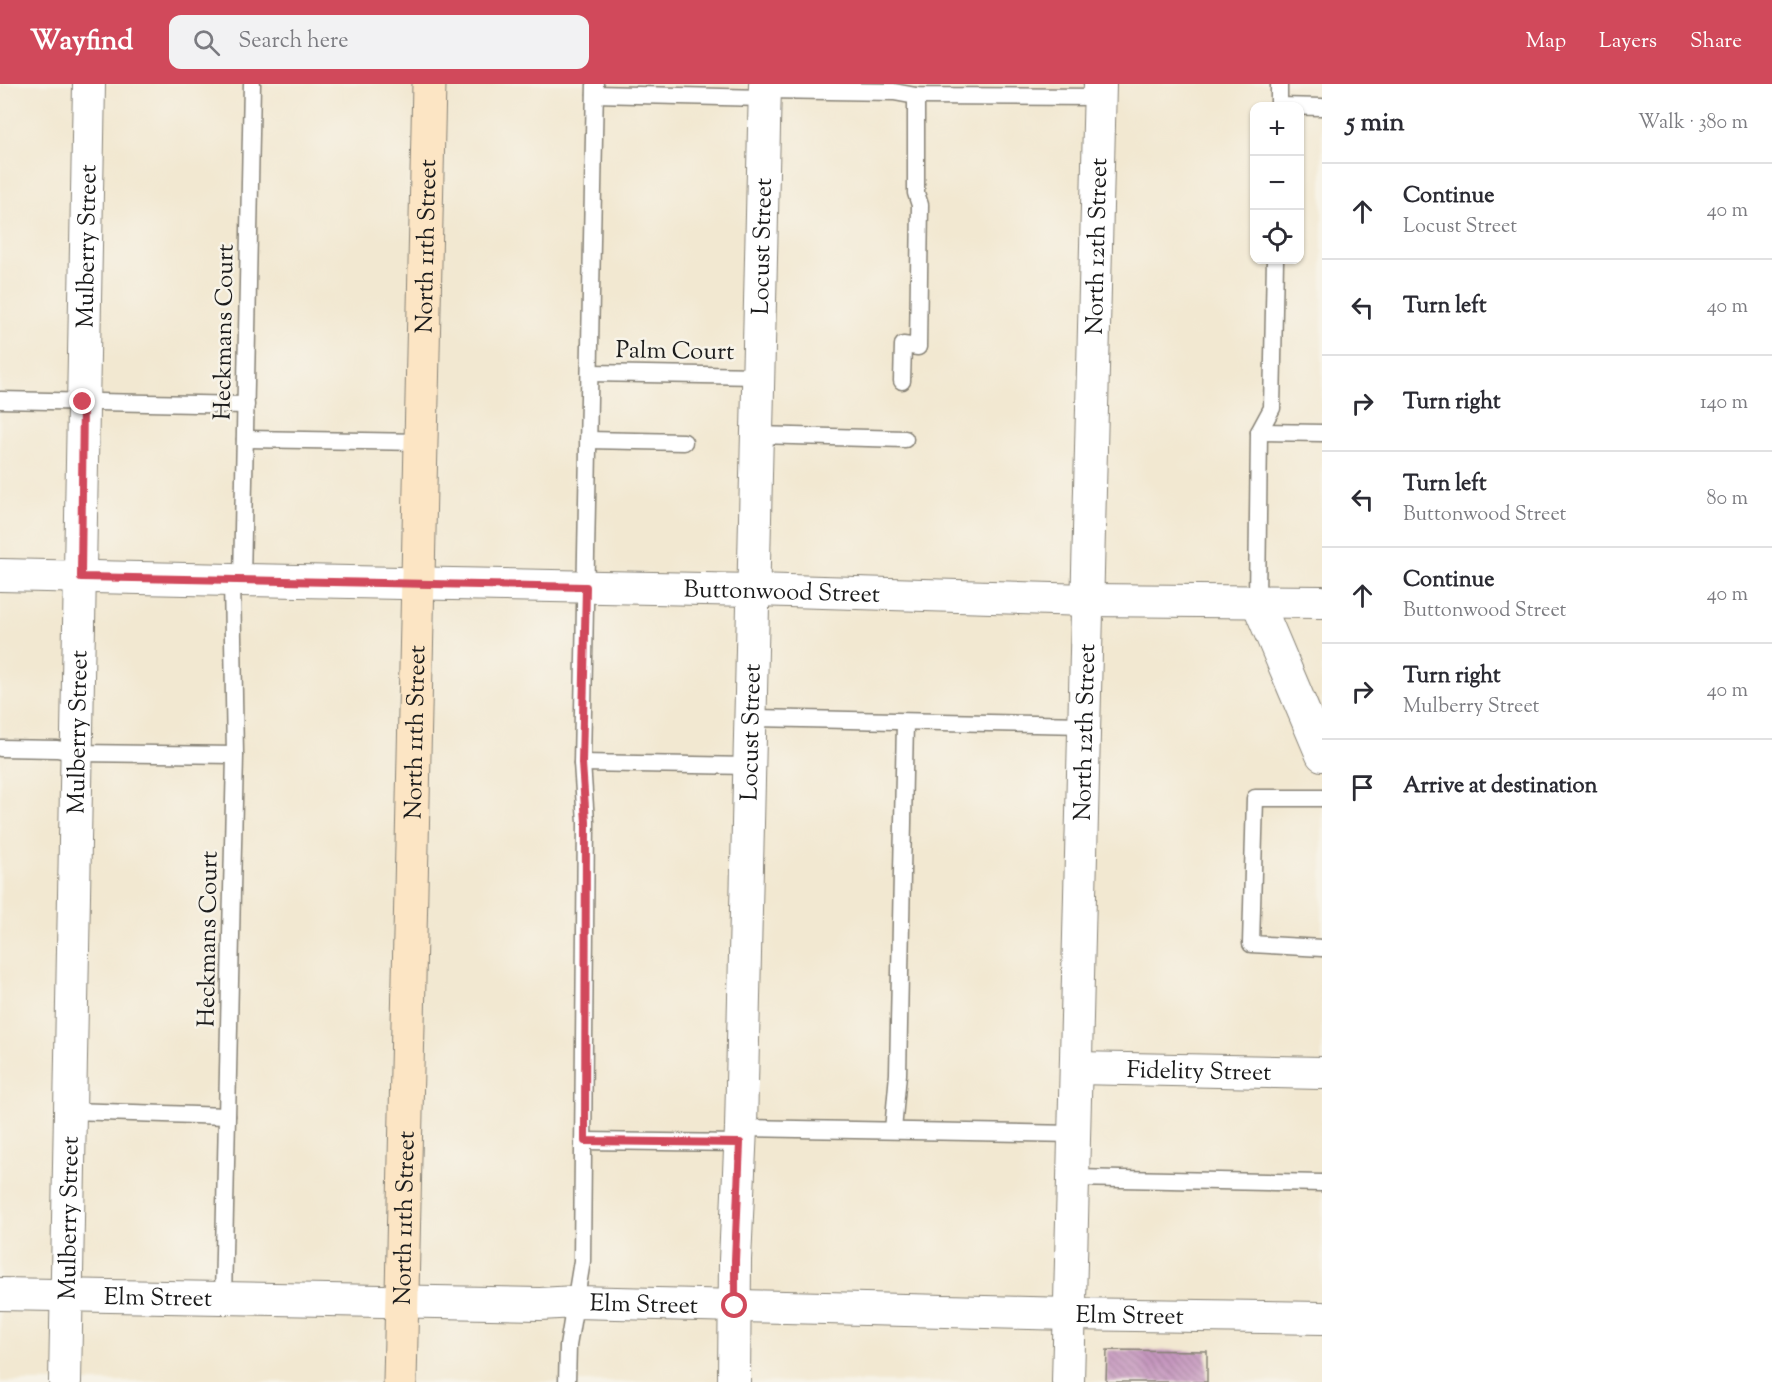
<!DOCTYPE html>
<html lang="en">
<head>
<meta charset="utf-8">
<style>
	:root { --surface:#fff; --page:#f2f2f3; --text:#2b2b33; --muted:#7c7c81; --line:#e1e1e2; --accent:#d1495b }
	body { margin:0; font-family:"Sorts Mill Goudy",serif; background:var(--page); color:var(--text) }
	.controls { position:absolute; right:18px; top:18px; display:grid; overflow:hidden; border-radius:12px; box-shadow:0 2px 4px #0004 }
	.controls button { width:54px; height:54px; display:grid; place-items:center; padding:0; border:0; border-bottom:2px solid var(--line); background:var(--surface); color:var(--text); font:30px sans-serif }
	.stop { position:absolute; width:18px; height:18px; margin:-14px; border:4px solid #d1495b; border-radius:50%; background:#fff }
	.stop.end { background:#d1495b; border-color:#fff; box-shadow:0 2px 6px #0008 }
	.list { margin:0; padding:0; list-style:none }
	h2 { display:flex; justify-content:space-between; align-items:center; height:78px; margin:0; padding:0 24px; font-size:26px }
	h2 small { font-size:20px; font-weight:400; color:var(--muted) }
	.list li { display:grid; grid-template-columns:39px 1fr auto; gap:18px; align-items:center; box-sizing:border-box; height:96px; padding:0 24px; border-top:2px solid var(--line) }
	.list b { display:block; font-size:22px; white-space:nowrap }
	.list p { margin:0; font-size:20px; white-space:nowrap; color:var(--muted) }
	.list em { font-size:20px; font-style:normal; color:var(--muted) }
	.icon { flex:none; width:33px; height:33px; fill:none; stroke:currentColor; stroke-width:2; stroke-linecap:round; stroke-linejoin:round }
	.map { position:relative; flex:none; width:1322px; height:1298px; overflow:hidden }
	header { display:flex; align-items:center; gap:36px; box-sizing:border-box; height:84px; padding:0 30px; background:var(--accent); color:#fff }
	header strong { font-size:28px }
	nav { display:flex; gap:33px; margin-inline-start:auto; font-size:21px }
	.search { width:420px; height:54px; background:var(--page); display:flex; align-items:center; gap:15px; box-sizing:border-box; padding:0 21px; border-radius:12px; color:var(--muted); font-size:22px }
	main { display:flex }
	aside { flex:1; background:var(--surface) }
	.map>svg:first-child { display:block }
</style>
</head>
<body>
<header>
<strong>Wayfind</strong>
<div class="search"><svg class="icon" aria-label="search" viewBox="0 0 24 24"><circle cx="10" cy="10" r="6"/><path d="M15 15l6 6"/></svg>Search here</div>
<nav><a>Map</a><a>Layers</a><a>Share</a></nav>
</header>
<main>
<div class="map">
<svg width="1322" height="1298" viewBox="0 0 1322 1298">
	<defs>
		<pattern id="building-back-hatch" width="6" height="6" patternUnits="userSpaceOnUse" patternTransform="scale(1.5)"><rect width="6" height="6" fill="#c698bf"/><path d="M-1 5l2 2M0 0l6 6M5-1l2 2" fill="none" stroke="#a07b9a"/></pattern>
	</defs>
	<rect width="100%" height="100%" fill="#f7f3e8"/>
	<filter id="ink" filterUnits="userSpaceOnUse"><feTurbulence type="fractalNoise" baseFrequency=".0167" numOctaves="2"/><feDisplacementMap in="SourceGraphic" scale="12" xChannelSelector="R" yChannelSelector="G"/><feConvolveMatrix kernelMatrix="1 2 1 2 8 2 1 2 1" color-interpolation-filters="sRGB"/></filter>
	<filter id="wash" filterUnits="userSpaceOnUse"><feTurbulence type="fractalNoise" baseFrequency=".008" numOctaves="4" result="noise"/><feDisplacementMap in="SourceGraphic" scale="24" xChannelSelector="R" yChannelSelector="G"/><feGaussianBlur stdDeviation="1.35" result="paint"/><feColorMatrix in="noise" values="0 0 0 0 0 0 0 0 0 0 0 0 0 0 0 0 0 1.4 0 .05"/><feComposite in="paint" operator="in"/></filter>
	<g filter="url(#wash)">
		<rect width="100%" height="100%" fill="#f2e8d1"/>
		<g id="blocks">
			<polygon fill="url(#building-back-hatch)" points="1107,1266 1207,1267 1207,1298 1106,1298"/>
		</g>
	</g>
	<g filter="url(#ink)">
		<use href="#blocks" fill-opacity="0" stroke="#878276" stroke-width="1.5"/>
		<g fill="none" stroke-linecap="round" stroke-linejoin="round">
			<defs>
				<g id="lane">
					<polyline points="765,6 894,8 916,12 1099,13"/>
					<polyline points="595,10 764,14"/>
					<polyline points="1279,22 1322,23"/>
					<polyline points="1279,22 1279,0"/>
					<polyline points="590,289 758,292"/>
					<polyline points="902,297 903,261 918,263 920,121 916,109 916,12"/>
					<polyline points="0,316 246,321"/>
					<polyline points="1259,348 1322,349"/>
					<polyline points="757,351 905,355"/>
					<polyline points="245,355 421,358"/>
					<polyline points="588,356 684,358"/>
					<polyline points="1257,517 1259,348 1272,324 1275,176"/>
					<polyline points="750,634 1085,641"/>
					<polyline points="0,664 57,665 78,669 235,671"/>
					<polyline points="582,679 749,682"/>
					<polyline points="1322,714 1255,714 1251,860 1322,864"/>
					<polyline points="71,1027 227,1032"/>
					<polyline points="741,1044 1074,1050"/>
					<polyline points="893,1046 898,990 905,638"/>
					<polyline points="585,1057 740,1059"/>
					<polyline points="1073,1094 1322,1099"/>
					<polyline points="223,1214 235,671 232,496 242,496 252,0"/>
					<polyline points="567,1298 568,1262 582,1177 586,738 582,679 595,0"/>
				</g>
				<g id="street">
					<polyline points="0,491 232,496"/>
					<path id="s1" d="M 242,496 L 754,506 L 1088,516 L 1322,518"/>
					<polyline points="1257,517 1322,671"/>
					<path id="s2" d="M 1076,984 L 1322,989"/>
					<path id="s3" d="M 0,1210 L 540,1220 L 575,1218 L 1070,1230 L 1322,1234"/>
					<path id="s4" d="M 65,1298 L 89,0"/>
					<path id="s5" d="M 734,1298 L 735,1176 L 741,1044 L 765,0"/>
					<path id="s6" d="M 1068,1298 L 1100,0"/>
				</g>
				<g id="secondary">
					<path id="s7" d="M 400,1298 L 429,0"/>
				</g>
			</defs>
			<use href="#lane" stroke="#878276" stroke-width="19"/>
			<use href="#street" stroke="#878276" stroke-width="34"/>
			<use href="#secondary" stroke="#878276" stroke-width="35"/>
			<use href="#lane" stroke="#fff" stroke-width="16"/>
			<use href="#street" stroke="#fff" stroke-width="32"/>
			<use href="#secondary" stroke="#fce5c4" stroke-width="33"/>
		</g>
	</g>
	<g fill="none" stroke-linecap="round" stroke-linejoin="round" filter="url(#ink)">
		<polyline stroke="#d1495b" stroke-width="8" points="83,318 81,493 586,503 582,679 586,738 585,1057 740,1059 735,1176 735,1222"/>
	</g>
	<g text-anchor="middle" stroke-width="5" stroke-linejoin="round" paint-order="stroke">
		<g font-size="24" fill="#1c1c1c" stroke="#f7f3e8">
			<text dy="8" stroke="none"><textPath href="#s4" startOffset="1136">Mulberry Street</textPath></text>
			<text dy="8" stroke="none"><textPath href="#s7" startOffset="1136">North 11th Street</textPath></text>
			<text dy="8" stroke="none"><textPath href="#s5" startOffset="1136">Locust Street</textPath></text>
			<text dy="8" stroke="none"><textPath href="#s6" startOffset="1136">North 12th Street</textPath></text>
			<text transform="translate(223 248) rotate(-89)" y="8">Heckmans Court</text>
			<text transform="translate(675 266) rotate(1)" y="8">Palm Court</text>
			<text dy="8" stroke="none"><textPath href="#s1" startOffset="540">Buttonwood Street</textPath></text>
			<text dy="8" stroke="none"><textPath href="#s4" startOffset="650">Mulberry Street</textPath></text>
			<text dy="8" stroke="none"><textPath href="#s7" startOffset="650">North 11th Street</textPath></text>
			<text dy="8" stroke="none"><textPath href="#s5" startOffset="650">Locust Street</textPath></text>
			<text dy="8" stroke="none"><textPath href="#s6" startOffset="650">North 12th Street</textPath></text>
			<text transform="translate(207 855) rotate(-89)" y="8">Heckmans Court</text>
			<text dy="8" stroke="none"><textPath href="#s2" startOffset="123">Fidelity Street</textPath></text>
			<text dy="8" stroke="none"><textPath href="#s4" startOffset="164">Mulberry Street</textPath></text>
			<text dy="8" stroke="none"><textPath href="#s7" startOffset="164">North 11th Street</textPath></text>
			<text dy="8" stroke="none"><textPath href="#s3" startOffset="158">Elm Street</textPath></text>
			<text dy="8" stroke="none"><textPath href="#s3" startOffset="644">Elm Street</textPath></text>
			<text dy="8" stroke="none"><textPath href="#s3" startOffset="1130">Elm Street</textPath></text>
		</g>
	</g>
</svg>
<div class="controls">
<button>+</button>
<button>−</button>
<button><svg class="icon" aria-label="locate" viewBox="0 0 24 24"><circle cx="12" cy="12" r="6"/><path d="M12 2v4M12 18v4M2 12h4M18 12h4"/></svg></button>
</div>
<div class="stop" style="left:735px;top:1222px"></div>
<div class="stop end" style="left:83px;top:318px"></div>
</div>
<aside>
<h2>5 min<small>Walk · 380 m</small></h2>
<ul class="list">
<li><svg class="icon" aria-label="ahead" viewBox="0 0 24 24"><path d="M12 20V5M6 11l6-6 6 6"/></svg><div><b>Continue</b><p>Locust Street</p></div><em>40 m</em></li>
<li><svg class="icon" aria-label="left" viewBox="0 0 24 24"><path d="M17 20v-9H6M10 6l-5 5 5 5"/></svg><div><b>Turn left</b></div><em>40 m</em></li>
<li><svg class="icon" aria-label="right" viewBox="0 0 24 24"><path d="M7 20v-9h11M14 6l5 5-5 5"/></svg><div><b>Turn right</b></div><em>140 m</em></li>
<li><svg class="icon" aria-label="left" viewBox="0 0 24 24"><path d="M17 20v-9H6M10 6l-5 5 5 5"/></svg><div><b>Turn left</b><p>Buttonwood Street</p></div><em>80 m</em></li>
<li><svg class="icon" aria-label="ahead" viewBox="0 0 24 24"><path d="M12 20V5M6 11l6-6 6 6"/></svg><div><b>Continue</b><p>Buttonwood Street</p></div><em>40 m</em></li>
<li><svg class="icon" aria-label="right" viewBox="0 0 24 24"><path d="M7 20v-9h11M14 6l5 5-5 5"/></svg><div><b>Turn right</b><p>Mulberry Street</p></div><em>40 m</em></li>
<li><svg class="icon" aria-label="arrive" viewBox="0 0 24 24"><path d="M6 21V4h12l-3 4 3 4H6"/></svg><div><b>Arrive at destination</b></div></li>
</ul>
</aside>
</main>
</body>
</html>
